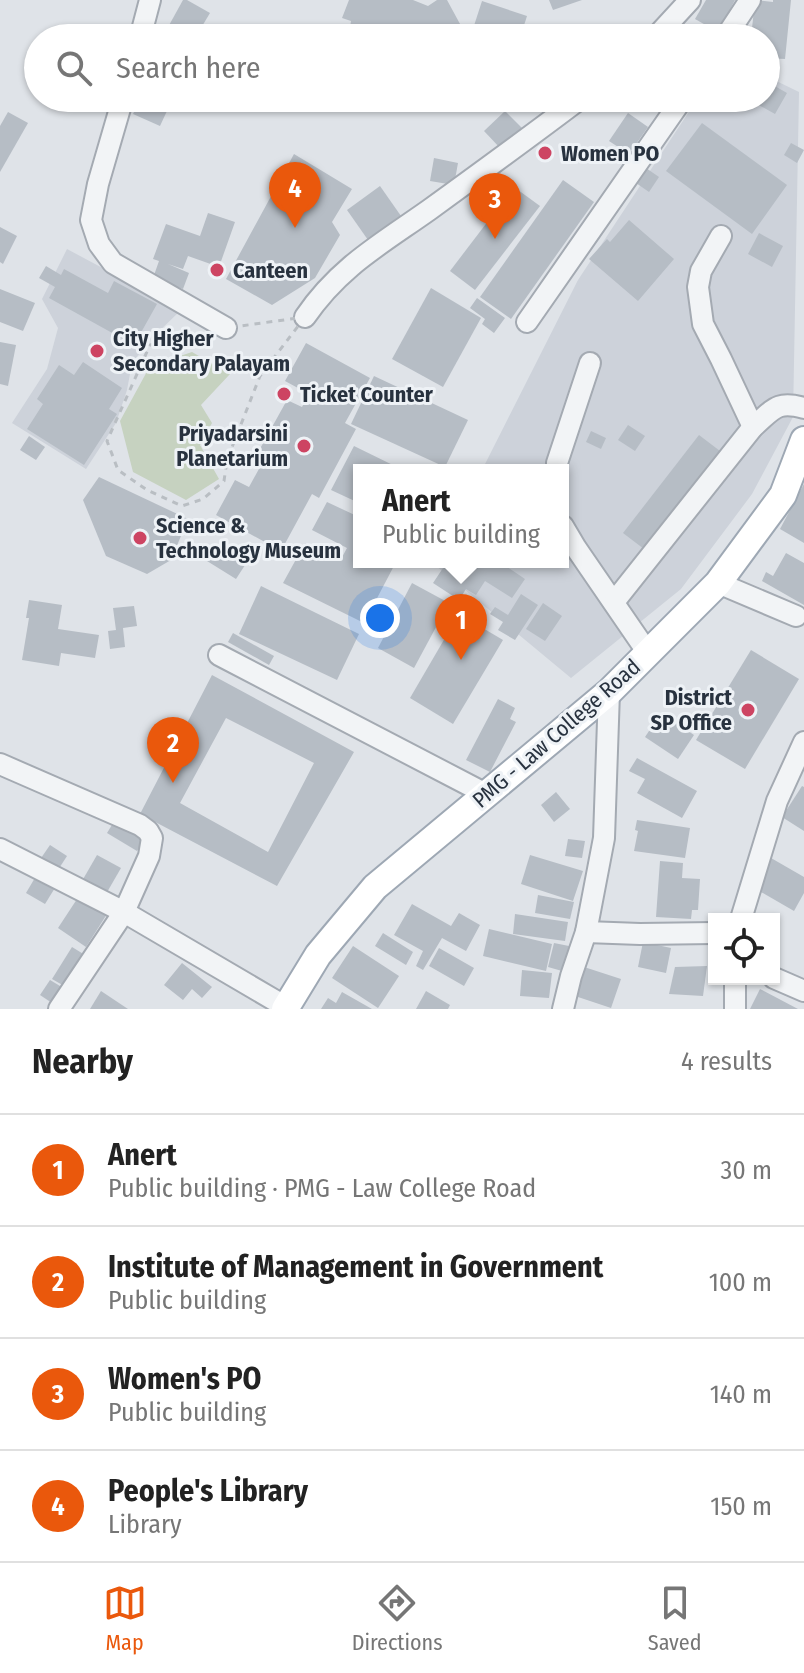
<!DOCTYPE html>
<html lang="en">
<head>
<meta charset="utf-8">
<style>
	:root { --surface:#fff; --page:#f2f2f2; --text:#222; --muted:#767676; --line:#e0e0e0; --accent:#ea580c }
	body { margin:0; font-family:"Fira Sans Condensed",sans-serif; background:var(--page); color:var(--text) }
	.controls { position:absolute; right:24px; bottom:24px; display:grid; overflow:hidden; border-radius:0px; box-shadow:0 2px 6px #0004 }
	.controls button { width:72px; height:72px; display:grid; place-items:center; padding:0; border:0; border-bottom:2px solid var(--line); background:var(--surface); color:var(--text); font:40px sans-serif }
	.you { position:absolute; left:380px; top:618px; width:28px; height:28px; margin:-20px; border:6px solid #fff; border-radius:50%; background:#1a73e8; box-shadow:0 0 0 12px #1a73e833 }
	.badge { display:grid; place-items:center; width:52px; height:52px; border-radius:50%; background:var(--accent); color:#fff; font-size:26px; font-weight:700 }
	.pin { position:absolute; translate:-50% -66px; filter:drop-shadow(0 2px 4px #0008) }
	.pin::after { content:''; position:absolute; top:42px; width:28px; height:24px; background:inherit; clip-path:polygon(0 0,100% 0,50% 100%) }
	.popup { position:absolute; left:353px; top:464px; width:216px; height:104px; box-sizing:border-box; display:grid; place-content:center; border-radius:0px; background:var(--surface); filter:drop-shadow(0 2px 6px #0005); font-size:26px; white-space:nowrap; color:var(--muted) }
	.popup b { font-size:30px; color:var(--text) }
	.popup::after { content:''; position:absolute; left:50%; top:100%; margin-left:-16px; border:16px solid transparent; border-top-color:var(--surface) }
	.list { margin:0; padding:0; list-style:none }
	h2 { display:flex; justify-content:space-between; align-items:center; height:104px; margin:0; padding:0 32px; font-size:34px }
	h2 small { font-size:26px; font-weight:400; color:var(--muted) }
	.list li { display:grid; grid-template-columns:52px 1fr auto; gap:24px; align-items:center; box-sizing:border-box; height:112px; padding:0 32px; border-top:2px solid var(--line) }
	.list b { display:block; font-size:30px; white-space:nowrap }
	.list p { margin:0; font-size:26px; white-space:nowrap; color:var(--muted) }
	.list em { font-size:26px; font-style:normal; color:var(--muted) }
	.icon { flex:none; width:44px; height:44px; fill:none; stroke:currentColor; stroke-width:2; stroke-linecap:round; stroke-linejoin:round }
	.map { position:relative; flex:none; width:804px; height:1009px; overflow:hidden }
	.search { position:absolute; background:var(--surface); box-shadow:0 2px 6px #0004; left:24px; right:24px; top:24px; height:88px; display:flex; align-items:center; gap:20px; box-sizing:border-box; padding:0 28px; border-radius:44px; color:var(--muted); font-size:30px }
	.sheet { height:552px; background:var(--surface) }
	nav { display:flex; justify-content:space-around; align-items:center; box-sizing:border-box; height:112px; border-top:2px solid var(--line); background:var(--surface); font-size:22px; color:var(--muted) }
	nav a { display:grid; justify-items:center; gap:4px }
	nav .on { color:var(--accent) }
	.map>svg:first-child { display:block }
</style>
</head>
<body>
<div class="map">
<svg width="804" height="1009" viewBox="0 0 804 1009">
	<rect width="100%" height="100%" fill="#dfe3e8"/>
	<g fill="#cdd2da">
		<polygon points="766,76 799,92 793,417 752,494 681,589 571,678 435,565 436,562 563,562 563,470 482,470 578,280 698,98 766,98"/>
		<polygon points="67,249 181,310 151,339 132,363 127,390 116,423 86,469 12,423 47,369 58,328 42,299"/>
	</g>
	<polygon fill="#c6d2c0" points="192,352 230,374 201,405 212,423 200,445 219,479 186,500 133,472 120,421 150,366"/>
	<g fill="#b6bdc5" fill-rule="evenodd">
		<polygon points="183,0 187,0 210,13 195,38 162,38"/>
		<polygon points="349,0 413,0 428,6 437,0 447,0 466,35 462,38 399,38 378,29 376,36 350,27 351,21 342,18"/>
		<polygon points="549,0 582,0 553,10"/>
		<polygon points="706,0 735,0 718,32 695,19"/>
		<polygon points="755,0 773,2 773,0 791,0 785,59 766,58 766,38 751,38"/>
		<polygon points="482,1 527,16 520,38 470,38"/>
		<polygon points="766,81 787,93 775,114 746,98 766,98"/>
		<polygon points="141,98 173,98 160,126 133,114"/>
		<polygon points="505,111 522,128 501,149 484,131"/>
		<polygon points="8,112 28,123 0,172 0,126"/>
		<polygon points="628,113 648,127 629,154 609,141"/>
		<polygon points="702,123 787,185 752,234 666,171"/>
		<polygon points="791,143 804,150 797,163 784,155"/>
		<polygon points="294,154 352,189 332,222 340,235 315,278 272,305 226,279"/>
		<polygon points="434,158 458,163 454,185 430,181"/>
		<polygon points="646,168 659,177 649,192 636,183"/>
		<polygon points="563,180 594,202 511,319 480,297"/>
		<polygon points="380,186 401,216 368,240 347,210"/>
		<polygon points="514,187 540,206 475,290 450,271"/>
		<polygon points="208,213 235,222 219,267 188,256 183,269 168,264 189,273 183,289 153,278 159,261 153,259 166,224 200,236"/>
		<polygon points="629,220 674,259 638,301 589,259 607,239 610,242"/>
		<polygon points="0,227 17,236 3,264 0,262"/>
		<polygon points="759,233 783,246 772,267 748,254"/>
		<polygon points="46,266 61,275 64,269 108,293 114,281 157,304 134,345 49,298 55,287 39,278"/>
		<polygon points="431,288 481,318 443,387 392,359"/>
		<polygon points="0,289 35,303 23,331 0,322"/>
		<polygon points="477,298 505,318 494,333 482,324 485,319 470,308"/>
		<polygon points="0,342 16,345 8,386 0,384"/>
		<polygon points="306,343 370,378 345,423 356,429 319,498 312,494 281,551 216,515 235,480 249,487 260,467 252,463 287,400 302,407 309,394 285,381"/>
		<polygon points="83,362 122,388 109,409 117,414 84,465 27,429 43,404 37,399 59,365 74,375"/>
		<polygon points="374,376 468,420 445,467 351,424"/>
		<polygon points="628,425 645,436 635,451 618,440"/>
		<polygon points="591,431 606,438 601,449 586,442"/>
		<polygon points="699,435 720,451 644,549 623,533"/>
		<polygon points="29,436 45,447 36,460 20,450"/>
		<polygon points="354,446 403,470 359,470 359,503 331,490"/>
		<polygon points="99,477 188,519 171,560 147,574 106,556 83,500"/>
		<polygon points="804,484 804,543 780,529"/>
		<polygon points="327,502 359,517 359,562 396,562 364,623 283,583 305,543 340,561 347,548 312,530"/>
		<polygon points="218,544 247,562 236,579 207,561"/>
		<polygon points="786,553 804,563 804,605 762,581 766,572 773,576"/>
		<polygon points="447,562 500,562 525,579 512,598 485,581 476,595 466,589 459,600 433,583"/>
		<polygon points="412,583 449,603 414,668 378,648"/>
		<polygon points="261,586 359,634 337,680 239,634"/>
		<polygon points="521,594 538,605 515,640 498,630 503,622 490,614 495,607 508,615"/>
		<polygon points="29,600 62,605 58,629 99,635 95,658 61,653 59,666 22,660 29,618 26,618"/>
		<polygon points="543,603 562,616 545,641 526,629"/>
		<polygon points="134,606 137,626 123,628 125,647 110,649 108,631 116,630 113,608"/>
		<polygon points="459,614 503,640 453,724 410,698"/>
		<polygon points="233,633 274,656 269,665 228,642"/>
		<polygon points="751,650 799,679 745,769 696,740"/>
		<path d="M 212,675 L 354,752 L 277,886 L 140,814 ZM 226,718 L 314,763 L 268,852 L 180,803 Z"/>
		<polygon points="498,699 515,708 510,719 516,722 490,772 466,760"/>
		<polygon points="661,713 694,735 678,759 645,737"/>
		<polygon points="637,758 697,791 682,818 637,793 645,779 629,771"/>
		<polygon points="802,786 804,787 804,831 782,817"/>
		<polygon points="556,792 570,809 554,822 541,805"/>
		<polygon points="115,820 145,839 137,851 107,833"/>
		<polygon points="637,820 690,828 685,858 634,851 638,831 635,830"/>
		<polygon points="568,839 585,841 582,858 565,856"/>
		<polygon points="50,845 67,856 56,873 39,861"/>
		<polygon points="97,855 121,868 106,894 82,881"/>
		<polygon points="530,855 583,871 573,901 521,884"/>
		<polygon points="771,858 804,877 804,893 794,911 754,888"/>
		<polygon points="660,861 683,863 682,878 700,879 698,910 692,910 691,919 656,917"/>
		<polygon points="39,871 58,883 45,904 26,893"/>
		<polygon points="538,895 574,902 570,919 535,913"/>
		<polygon points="79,896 107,914 86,947 58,928"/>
		<polygon points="412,904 451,926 459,913 480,925 466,951 442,938 423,970 416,966 423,951 394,935"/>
		<polygon points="515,914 568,922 565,941 513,934"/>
		<polygon points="489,929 552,944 546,971 483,956"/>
		<polygon points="383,933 413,952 406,965 375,946"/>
		<polygon points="643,942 671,948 666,973 638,967"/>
		<polygon points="554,943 569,946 562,971 548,967"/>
		<polygon points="353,946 399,976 378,1008 332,978"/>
		<polygon points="72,947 85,955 66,987 52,979"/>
		<polygon points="439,948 474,968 464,986 429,966"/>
		<polygon points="182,963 212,987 202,998 192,989 183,1000 164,985"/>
		<polygon points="581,966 621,979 611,1008 572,995"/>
		<polygon points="707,966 703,996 669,994 675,967"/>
		<polygon points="522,970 552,973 549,998 520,996"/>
		<polygon points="50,980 65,989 55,1005 40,995"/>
		<polygon points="760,989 798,1009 750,1009"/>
		<polygon points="101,991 128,1009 90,1009"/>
		<polygon points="426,991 450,1005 448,1009 416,1009"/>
		<polygon points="342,992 372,1009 321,1009 328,998 336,1003"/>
	</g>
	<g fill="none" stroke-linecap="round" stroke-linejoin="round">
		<defs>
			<g id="minor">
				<polyline points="140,38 150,0"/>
				<polyline points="655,38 690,0"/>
				<polyline points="725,38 750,0"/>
				<polyline points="123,98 98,184 91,220 99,244 113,263 226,328"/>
				<polyline points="721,236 701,271 698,287 703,324 721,359 753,427"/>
				<path d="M 305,317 C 339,267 381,244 429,210 C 480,173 531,136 581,98"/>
				<polyline points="527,322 683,98"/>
				<polyline points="557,470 557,463 590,363"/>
				<polyline points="563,526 576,548 648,653"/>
				<polyline points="718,583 796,616"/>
				<path d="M 614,602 L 753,427 C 773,410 776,400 804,408"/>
				<polyline points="219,655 486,794"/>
				<polyline points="0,764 140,825 148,831 152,838 149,856 124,912 59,1009"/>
				<polyline points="0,849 124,912 286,1007"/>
				<polyline points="741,919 777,801 804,742"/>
				<polyline points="586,932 640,934 714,933"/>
				<polyline points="774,978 804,991"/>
				<polyline points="735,979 735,1009"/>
				<polyline points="563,1009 571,976 586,932 604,838 609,692"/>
			</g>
			<polyline id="major" points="285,1009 318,955 375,887 609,692 718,583 783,495 804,440"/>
		</defs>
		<use href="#minor" stroke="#a4aab2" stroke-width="24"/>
		<use href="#major" stroke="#9ea8b4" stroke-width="30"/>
		<polygon stroke="#b9bec3" stroke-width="3" stroke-dasharray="6 6" stroke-linecap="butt" points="305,317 260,376 227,460 224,481 203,499 182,506 147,490 118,470 107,441 150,345 226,328"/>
		<use href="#minor" stroke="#f2f4f6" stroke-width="20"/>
		<use href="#major" stroke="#fff" stroke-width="26"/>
	</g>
	<g fill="#cd4462" stroke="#eef2f6" stroke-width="3">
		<circle cx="545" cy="153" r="8"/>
		<circle cx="217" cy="270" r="8"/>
		<circle cx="97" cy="351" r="8"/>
		<circle cx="284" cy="394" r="8"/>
		<circle cx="304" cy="446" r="8"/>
		<circle cx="140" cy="538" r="8"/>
		<circle cx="748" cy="710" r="8"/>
	</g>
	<g text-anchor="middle" stroke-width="6" stroke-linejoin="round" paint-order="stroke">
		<g font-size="22" font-weight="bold" fill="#28323f" stroke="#eef2f6" text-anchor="start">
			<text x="561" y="161">Women PO</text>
			<text x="233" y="278">Canteen</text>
			<text x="113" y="346">City Higher<tspan x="113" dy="25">Secondary Palayam</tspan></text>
			<text x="300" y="402">Ticket Counter</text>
			<text x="288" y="441" text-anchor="end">Priyadarsini<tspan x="288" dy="25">Planetarium</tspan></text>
			<text x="156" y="533">Science &amp;<tspan x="156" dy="25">Technology Museum</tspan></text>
			<text x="732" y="705" text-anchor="end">District<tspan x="732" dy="25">SP Office</tspan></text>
		</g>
		<g font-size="22" fill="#28323f" stroke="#eef2f6">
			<text transform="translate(556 733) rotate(-41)" y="8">PMG - Law College Road</text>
		</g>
	</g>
</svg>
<div class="controls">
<button><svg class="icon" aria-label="locate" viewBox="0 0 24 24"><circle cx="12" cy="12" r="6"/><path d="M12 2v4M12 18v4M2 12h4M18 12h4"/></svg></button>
</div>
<div class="you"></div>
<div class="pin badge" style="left:461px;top:660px">1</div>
<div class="popup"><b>Anert</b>Public building</div>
<div class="pin badge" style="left:173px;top:783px">2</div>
<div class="pin badge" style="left:495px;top:239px">3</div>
<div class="pin badge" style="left:295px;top:228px">4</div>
<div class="search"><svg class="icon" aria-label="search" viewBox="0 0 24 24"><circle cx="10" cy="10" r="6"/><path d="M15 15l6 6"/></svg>Search here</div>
</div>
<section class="sheet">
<h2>Nearby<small>4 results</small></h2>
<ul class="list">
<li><span class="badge">1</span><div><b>Anert</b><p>Public building · PMG - Law College Road</p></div><em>30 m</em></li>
<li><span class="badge">2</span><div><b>Institute of Management in Government</b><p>Public building</p></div><em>100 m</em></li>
<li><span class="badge">3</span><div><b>Women's PO</b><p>Public building</p></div><em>140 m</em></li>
<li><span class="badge">4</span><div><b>People's Library</b><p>Library</p></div><em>150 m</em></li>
</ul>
</section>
<nav>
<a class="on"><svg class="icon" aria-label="map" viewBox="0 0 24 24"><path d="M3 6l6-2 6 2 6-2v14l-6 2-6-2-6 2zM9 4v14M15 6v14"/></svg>Map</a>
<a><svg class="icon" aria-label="directions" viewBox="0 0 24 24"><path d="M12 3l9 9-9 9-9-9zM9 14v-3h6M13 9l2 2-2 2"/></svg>Directions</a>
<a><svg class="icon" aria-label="saved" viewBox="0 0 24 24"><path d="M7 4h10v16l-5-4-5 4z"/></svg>Saved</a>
</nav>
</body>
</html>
